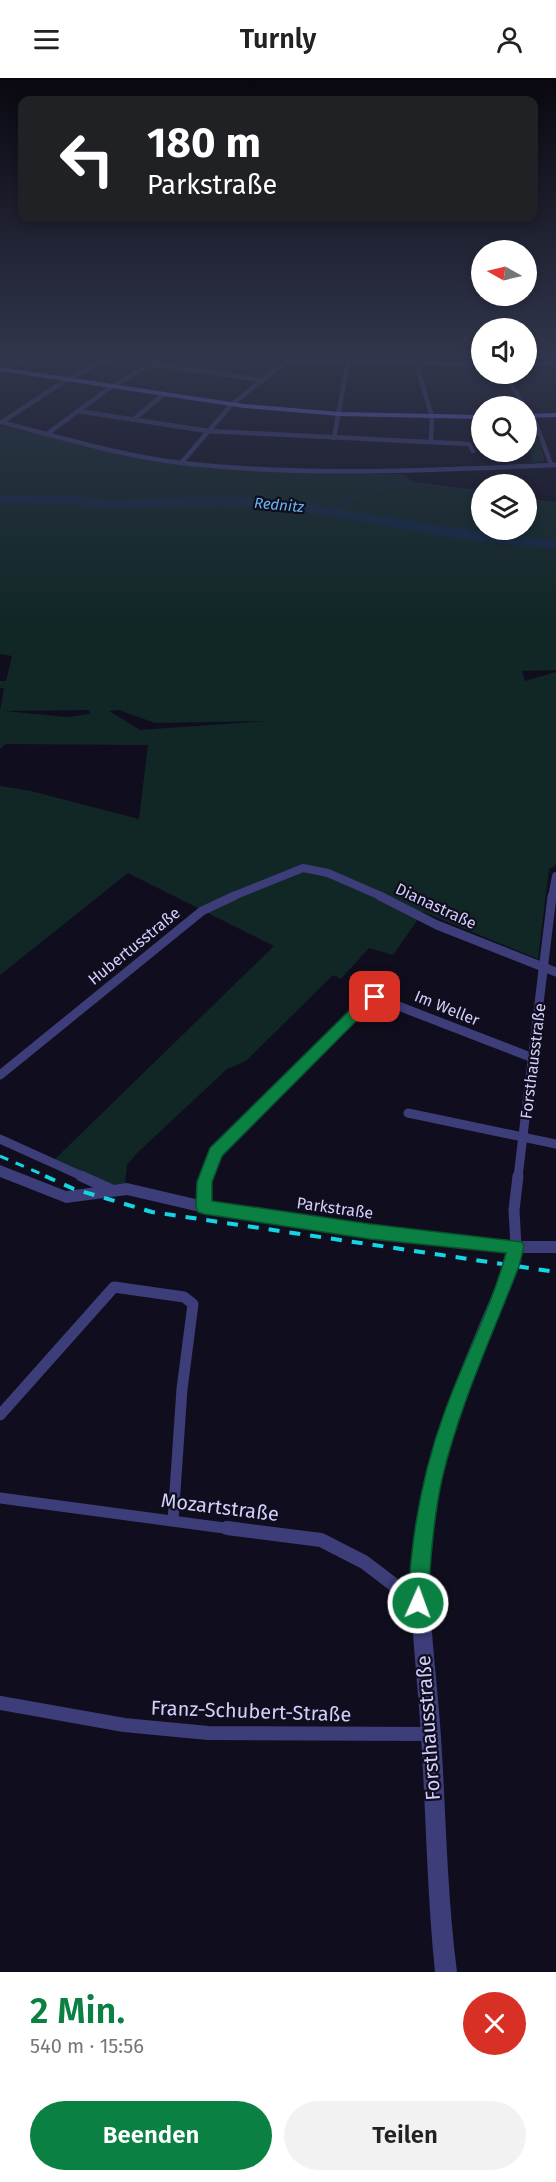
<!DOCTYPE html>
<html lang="de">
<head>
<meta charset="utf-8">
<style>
	body { margin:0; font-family:"Fira Sans",sans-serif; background:#f2f2f2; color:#222; height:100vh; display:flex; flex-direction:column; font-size:22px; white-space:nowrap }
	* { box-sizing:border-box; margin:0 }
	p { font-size:20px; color:#767676 }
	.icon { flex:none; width:33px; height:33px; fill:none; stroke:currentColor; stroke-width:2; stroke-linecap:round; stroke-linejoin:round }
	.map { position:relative; height:1894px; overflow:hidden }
	.panel { display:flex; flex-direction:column; background:#fff; flex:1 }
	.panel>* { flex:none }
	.guide { position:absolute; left:18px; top:18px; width:520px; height:126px; border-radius:12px; box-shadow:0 3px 9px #0003; background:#202124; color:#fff; overflow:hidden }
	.needle { width:39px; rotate:278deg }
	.buttons { position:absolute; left:471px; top:162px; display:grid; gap:12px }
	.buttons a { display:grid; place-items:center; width:66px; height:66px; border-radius:50%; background:#fff; box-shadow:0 3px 9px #0003; font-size:30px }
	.pin { position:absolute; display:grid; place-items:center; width:51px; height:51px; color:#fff; margin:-26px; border-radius:12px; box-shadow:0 3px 9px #0006 }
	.me { position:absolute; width:66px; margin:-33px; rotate:2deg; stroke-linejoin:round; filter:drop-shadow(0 0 4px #0008) }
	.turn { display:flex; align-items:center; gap:21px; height:126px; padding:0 30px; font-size:27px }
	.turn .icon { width:78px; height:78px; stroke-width:2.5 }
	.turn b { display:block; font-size:42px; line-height:51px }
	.round { display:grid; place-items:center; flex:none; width:63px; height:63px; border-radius:32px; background:#f2f2f2 }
	.headline { display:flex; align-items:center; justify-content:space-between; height:102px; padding:0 30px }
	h1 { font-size:36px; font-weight:600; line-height:45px; color:#0b8043 }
	.action { display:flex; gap:12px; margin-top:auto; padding:12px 30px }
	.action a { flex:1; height:69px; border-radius:36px; background:#0b8043; color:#fff; font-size:24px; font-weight:600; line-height:69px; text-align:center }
	.action a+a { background:#f2f2f2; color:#222 }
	header { display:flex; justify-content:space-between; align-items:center; height:78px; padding:0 30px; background:#fff; font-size:27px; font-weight:600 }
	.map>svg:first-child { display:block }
	.green { fill:#112726; fill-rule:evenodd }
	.water { fill:#122743 }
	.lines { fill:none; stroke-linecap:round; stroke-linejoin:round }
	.stream-far1 { stroke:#122743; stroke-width:1.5 }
	.stream { stroke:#122743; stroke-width:2 }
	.minor-far4 { stroke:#3d3d79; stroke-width:4.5 }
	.minor-far3 { stroke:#3d3d79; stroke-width:8 }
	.minor-far2 { stroke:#3d3d79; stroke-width:9 }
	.minor-far1 { stroke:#3d3d79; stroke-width:11 }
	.minor { stroke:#3d3d79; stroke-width:14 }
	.tertiary { fill:#3d3d79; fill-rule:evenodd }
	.secondary { fill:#6e6ef3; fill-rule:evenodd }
	.rail-far2 { stroke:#13d5e3; stroke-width:1.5; stroke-dasharray:4.5 4; stroke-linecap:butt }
	.rail-far1 { stroke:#13d5e3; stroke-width:3; stroke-dasharray:9 8; stroke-linecap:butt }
	.rail { stroke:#13d5e3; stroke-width:4; stroke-dasharray:11 10; stroke-linecap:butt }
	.route { fill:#0b8043; stroke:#07532c; stroke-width:1.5 }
	.labels { text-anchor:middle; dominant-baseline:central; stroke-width:4.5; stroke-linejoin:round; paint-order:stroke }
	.far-water-label { font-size:15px; font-style:italic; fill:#65b5f2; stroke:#100e1e }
	.street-label { font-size:16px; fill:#d2cffb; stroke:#100e1e }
	.near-street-label { font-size:20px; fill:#d2cffb; stroke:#100e1e }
</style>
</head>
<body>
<header><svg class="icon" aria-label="menu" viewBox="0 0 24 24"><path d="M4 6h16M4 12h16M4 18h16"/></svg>Turnly<svg class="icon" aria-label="person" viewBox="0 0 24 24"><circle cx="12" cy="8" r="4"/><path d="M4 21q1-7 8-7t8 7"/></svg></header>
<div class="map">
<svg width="556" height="1894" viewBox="0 0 556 1894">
	<rect width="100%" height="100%" fill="#100e1e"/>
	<g class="green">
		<path d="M526,342l6,1 13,40 -12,1 -6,-20z"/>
		<path d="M0,348l204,41 130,7h69l11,9 67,7 1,40h44l1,-32 29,4v168l-34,1 3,10 31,-9v193l-7,4 -11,90 -115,-47 -30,43 -24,-7 -28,31 -8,-4 -87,86 -19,8 -90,84 -10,12 -2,19h-20l-50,-25 219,-213 -146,-73 -128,102v-189l31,5 108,28 9,-74 -142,-1 -6,5v-38l4,-23h-4v-7h6l6,-25 -12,-2zM89,632l1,4 -23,3 -63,-6zM119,632l36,13 113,-2 -128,9 -31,-19z"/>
	</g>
	<path class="water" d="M0,418h76l33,5 109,-5 65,4 170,28 103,13v8l-88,-9 -169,-29 -70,-6 -131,3 -23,-4 -75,-1z"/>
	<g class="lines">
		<g class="stream-far1">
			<path d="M419,405l63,10"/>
			<path d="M354,420l30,-11 28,-5"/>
		</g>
		<path class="stream" d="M328,429l30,-11"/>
		<g class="minor-far4">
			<path d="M272,278l17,3 193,6"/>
			<path d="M414,278l18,61 -1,25"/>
			<path d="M151,286l112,16"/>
			<path d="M526,286l30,-1"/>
			<path d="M78,333l130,20 261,13 4,7"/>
			<path d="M533,338l18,48"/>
			<path d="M133,342l31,-26"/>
			<path d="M0,344c60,15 121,34 182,41 125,14 249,7 374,2"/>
			<path d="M2,344l61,-40 50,-26"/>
			<path d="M47,356l61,-45 56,-33"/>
			<path d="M334,360l14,-77"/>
			<path d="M181,385l51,-59 59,-46"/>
		</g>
		<g class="minor-far3">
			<path d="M231,819l72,-29 25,5 55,24"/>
			<path d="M552,819l4,-21"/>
		</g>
		<g class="minor-far2">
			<path d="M380,818l57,29 119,47"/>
			<path d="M0,997l202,-164 32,-15"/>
			<path d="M408,1035l148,31"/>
			<path d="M0,1061l84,38"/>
			<path d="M207,1099l9,-25 149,-149 10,-6 158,61"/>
			<path d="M518,1099l34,-281"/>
		</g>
		<g class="minor-far1">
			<path d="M81,1098l31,14"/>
			<path d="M204,1129l3,-31"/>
			<path d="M516,1169l-2,-37 4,-34"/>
			<path d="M0,1337l114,-128 70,10 9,7 -11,85 -9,131"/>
			<path d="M0,1420l239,32"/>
		</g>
		<g class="minor">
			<path d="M227,1450l94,12 43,22 54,41"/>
			<path d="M0,1625l124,22 84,8 223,1"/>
		</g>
		<g class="tertiary">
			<path d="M27,278h7l-25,15 -5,-1z"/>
			<path d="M502,296h4l22,33 -5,-1z"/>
			<path d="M0,1087l66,26 61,-8 77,18 167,24 145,16h40v12h-35c-6,27 -19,52 -29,77 -20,49 -39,98 -51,150 -22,92 -6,165 0,257 5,78 6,157 16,235h-22c-8,-79 -9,-157 -14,-236 -4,-76 -18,-151 -3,-226 16,-85 53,-165 86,-244l3,-14 -136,-15 -167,-24 -77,-18 -61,8 -66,-26z"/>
		</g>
		<g class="secondary">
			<path d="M0,289l244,37 95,8 143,3v4l-143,-3 -95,-8 -244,-37z"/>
			<path d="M556,335v4l-30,1v-4z"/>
		</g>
		<path class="rail-far2" d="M0,282l10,-4"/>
		<path class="rail-far1" d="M0,1078l48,21"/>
		<path class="rail" d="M45,1098l29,13 78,23 404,60"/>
	</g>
	<linearGradient id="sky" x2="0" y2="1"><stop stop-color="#090810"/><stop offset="0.51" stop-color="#31364c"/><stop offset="1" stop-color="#31364c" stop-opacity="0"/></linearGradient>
	<rect width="556" height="544" fill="url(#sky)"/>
	<path class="route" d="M375,914l5,2v7l-10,6 -148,149 -10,26v19l158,23 152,18 2,5 -5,19c-27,70 -60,140 -77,213 -9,41 -12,82 -14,124l-3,7 -7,3 -7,-3 -3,-7c3,-67 14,-130 37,-192 19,-53 47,-104 61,-158l-136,-14 -166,-25 -6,-2 -2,-5 1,-25 13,-34 151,-149z"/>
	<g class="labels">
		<g class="far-water-label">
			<text transform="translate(279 427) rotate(5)">Rednitz</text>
		</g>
		<g class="street-label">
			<text transform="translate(436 828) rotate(25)">Dianastraße</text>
			<text transform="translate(134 868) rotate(-39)">Hubertusstraße</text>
			<text transform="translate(447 930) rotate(22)">Im Weller</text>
			<text transform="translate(533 983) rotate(-83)">Forsthausstraße</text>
			<text transform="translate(335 1130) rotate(8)">Parkstraße</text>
		</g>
		<g class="near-street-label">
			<text transform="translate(220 1429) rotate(7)">Mozartstraße</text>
			<text transform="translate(251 1633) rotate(2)">Franz-Schubert-Straße</text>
			<text transform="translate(428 1650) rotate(-94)">Forsthausstraße</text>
		</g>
	</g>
</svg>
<div class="buttons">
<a><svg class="needle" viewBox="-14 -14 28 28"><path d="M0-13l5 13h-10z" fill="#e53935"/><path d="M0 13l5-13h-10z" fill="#767676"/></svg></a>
<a><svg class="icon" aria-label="sound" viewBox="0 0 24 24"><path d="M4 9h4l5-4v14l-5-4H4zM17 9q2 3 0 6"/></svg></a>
<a><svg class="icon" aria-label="search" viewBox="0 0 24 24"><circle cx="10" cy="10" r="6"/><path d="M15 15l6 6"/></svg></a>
<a><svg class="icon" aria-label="layers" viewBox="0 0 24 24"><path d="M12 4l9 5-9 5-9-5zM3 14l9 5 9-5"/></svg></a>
</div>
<div class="pin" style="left:375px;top:919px;background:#d93025"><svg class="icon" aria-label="arrive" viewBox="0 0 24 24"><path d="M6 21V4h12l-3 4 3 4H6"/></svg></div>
<svg class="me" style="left:418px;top:1525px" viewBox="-20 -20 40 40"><circle r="17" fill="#0b8043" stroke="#fff" stroke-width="3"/><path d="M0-11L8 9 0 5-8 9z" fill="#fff"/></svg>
<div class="guide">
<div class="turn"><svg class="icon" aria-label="left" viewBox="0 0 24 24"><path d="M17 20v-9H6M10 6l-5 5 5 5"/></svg><div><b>180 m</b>Parkstraße</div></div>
</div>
</div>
<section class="panel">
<div class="headline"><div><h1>2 Min.</h1><p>540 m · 15:56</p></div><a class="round" style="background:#d93025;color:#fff"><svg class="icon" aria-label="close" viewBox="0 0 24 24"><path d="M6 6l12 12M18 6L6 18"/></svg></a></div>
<div class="action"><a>Beenden</a><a>Teilen</a></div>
</section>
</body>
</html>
